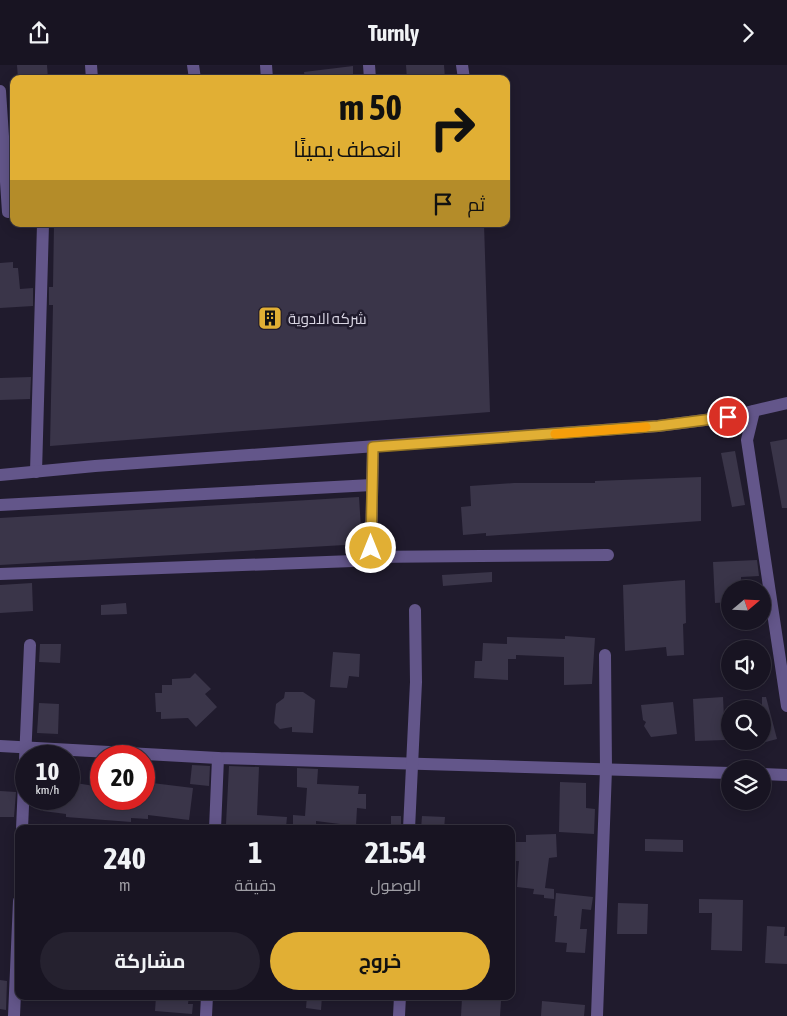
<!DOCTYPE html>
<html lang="ar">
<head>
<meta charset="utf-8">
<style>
	body { margin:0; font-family:"Asap Condensed",Cairo,sans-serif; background:#25212f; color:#f1f3f6; direction:rtl; height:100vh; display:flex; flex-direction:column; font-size:19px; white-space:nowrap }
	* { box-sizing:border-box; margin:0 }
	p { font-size:16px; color:#9f9ea5 }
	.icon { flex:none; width:28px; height:28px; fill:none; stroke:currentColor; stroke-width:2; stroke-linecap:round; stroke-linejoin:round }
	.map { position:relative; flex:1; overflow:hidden; direction:ltr }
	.side { position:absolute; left:15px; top:760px; width:500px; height:175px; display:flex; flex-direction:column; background:#181422; border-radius:10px; box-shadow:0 2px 12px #0003,0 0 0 1px #363340; direction:rtl }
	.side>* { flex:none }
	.guide { position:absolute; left:10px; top:10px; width:500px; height:152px; border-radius:10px; box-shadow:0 2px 12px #0003,0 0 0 1px #363340; direction:rtl; background:#e1af34; color:#111; overflow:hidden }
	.needle { width:32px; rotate:71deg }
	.buttons { position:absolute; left:721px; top:515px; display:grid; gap:10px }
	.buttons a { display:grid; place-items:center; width:50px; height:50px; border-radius:50%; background:#181422; box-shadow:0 2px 12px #0003,0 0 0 1px #363340; font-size:25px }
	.speed { position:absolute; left:15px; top:680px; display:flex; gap:10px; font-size:25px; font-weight:700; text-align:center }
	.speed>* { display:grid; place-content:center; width:65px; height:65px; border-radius:50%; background:#181422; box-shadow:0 2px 12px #0003,0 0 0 1px #363340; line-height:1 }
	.speed small { font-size:12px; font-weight:400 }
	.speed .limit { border:8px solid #d22; background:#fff; color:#111 }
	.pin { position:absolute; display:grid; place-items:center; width:42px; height:42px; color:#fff; margin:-21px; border:2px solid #fff; border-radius:50%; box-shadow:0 1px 5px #0007 }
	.me { position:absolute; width:55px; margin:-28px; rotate:0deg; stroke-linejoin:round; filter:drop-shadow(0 0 4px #0008) }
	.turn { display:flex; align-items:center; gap:18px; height:105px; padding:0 25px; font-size:22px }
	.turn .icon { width:65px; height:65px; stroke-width:2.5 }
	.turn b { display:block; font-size:35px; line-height:42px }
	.then { display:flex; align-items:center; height:48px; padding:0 25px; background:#0003; gap:10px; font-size:19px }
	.eta { display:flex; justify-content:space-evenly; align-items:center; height:85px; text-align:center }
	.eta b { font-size:30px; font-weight:700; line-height:35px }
	.cta { display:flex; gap:10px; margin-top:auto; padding:10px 25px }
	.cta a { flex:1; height:58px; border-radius:30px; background:#e1af34; color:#111; font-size:20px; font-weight:700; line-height:58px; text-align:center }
	.cta a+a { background:#25212f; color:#f1f3f6 }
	header { display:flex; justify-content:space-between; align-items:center; height:65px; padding:0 25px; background:#181422; font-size:22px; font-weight:700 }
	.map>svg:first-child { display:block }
	.building { fill:#3a3549 }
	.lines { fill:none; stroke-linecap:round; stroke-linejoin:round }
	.minor { stroke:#63568a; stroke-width:12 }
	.route-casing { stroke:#927222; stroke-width:12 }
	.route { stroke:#e1af34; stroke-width:9 }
	.slow { stroke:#f59e0b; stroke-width:9 }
	.labels { text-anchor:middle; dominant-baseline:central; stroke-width:5; stroke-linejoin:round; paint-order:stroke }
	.poi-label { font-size:15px; fill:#dad7e4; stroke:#201b2d; text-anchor:start }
</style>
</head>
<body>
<header><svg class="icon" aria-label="forward" viewBox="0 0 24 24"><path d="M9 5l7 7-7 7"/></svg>Turnly<svg class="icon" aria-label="share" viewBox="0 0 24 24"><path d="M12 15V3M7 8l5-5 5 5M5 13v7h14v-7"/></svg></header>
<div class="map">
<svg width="787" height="951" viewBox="0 0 787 951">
	<rect width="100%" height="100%" fill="#201b2d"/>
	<g class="building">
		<path d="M17,0h30l1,14h-30z"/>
		<path d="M406,0h38l1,14h-38z"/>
		<path d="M353,1v13h-48l-1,-7z"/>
		<path d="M54,159h430l6,188 -440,34 3,-141h-4v-18h4z"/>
		<path d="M13,197v6h5l2,21 13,-1v18l-33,2v-45z"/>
		<path d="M31,312l-1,22 -30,1v-22z"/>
		<path d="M787,374v69h-5l-12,-66z"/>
		<path d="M735,386l10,54 -13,2 -11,-54z"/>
		<path d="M701,412v44l-215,15v-3l-23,2 -2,-28 10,-1 -1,-20 44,-3h81v-2z"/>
		<path d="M359,432l3,47 -362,21v-47z"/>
		<path d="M757,495l2,16 -18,1v12h-11v13l-15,1 -2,-41z"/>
		<path d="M492,507v10l-49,4 -1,-11z"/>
		<path d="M685,515l1,43 -3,1 1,31 -17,1 -1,-9 -41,4 -2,-66z"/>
		<path d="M32,518l1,28 -33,2v-28z"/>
		<path d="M126,538l1,11 -26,1v-10z"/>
		<path d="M565,571l30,2 -3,46 -28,1v-28l-48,-2v4h-8v21l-34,-2 1,-17h7l1,-18 24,1v-7l58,2z"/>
		<path d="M40,579h21l-1,19 -21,-1z"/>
		<path d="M333,587l27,2 -1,23 -10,-1 -2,12 -17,-1z"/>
		<path d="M195,608l16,16 -6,5 12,13 -21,20 -8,-9 -27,1v-7h-5l-1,-19h7v-8h10v-6l18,-1z"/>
		<path d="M285,627h18l12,8 -2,33 -21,-1v-5l-12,2 -6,-6 2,-19 8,-6z"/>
		<path d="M723,632l2,43 -30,1 -2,-42z"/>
		<path d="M762,632h4l11,42 -15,4z"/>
		<path d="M673,637l4,32 -26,3 -7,-11 2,-4 -3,-2 -2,-15z"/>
		<path d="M39,638l20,1 -1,30 -21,-1z"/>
		<path d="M192,700l18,1 -1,20 -19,-2z"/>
		<path d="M229,701l30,1 -2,48 30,2 -1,10 -60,-3z"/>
		<path d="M297,703l21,1 -1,15 42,2 -1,8h8v15l-9,-1 -1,18 -40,-5v6l-23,-1v-11l12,1 2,-28 -10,-1z"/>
		<path d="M69,717l32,5v12l26,1 17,-1v-17l49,6 -4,32 -41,-5v4l-17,-1v4l-65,-5v-3l-23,-3 1,-12h25z"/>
		<path d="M560,717l26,1v25l9,1 -1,25 -35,-2z"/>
		<path d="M0,726l16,1 -2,25h-14z"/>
		<rect x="391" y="751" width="10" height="13"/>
		<path d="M422,751l23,1 -1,12h-23z"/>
		<path d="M556,769l1,23 -8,1 -4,30 9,1v10l-10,-1v-3l-11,-1 1,-5 -17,-2 2,-26h-3l-2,-19h12v-7z"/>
		<path d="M645,774l38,1v12l-38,-1z"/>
		<path d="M556,828l37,4 -2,13 -9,-1 -2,20h7l-2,24 -19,-1 1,-9 -12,-1 2,-26h-3z"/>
		<path d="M699,834l44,1 -1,51 -31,-1 1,-37h-13z"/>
		<path d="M618,838l30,1 -1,30h-30z"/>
		<path d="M767,861l18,1 -1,9h3v28l-22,-1z"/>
		<path d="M0,915l7,1 -1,29 -6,-1z"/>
		<path d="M156,931h33l-1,8h5l-1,10 -37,-3z"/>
		<path d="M307,931h15l-1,14 -15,-2z"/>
		<path d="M462,933l39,3 -1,15h-39z"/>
		<path d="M542,936l43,4 -1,11h-43z"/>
	</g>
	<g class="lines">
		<g class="minor">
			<path d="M91,0l1,14"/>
			<path d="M193,0l2,14"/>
			<path d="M266,0l1,14"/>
			<path d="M369,0l1,14"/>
			<path d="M462,0l2,14"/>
			<path d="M0,26l8,121"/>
			<path d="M754,346l-7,29 40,266"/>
			<path d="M36,407l7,-248"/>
			<path d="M0,410l95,-9 563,-40 70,-9 59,-14"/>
			<path d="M0,440l372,-20"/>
			<path d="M365,492l243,-2"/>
			<path d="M0,509l353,-13 12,-4 6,-9 2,-101"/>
			<path d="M0,681l218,12 512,15"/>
			<path d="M762,709l25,1"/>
			<path d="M22,764l8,-184"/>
			<path d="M215,764l3,-71"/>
			<path d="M409,764l7,-147 -1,-72"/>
			<path d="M14,951l5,-115"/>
			<path d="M206,951l1,-20"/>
			<path d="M399,951l1,-20"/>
			<path d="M597,951l9,-247 -1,-114"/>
		</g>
	</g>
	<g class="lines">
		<g class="route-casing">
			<path id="route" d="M371,483l2,-101 285,-21 70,-9"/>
		</g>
		<use href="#route" class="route"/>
		<path class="slow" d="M555,369l91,-7"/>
	</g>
	<defs>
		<g id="building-square" transform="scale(1.25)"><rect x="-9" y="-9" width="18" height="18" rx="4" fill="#e1af34" stroke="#201b2d"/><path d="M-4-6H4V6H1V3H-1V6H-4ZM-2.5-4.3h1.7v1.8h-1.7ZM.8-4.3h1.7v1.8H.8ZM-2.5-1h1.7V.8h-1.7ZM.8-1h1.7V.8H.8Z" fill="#111"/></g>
	</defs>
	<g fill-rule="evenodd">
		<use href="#building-square" x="270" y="253"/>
	</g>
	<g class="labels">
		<g class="poi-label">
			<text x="288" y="253">شركه الادوية</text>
		</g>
	</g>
</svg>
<div class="buttons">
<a><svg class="needle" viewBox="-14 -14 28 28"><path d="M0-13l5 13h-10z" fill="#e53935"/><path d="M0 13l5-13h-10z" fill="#9f9ea5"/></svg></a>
<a><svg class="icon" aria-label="sound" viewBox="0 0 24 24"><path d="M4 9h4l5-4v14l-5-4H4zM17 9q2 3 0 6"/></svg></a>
<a><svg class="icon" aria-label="search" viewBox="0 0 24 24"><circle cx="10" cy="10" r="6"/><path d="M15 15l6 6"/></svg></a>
<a><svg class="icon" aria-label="layers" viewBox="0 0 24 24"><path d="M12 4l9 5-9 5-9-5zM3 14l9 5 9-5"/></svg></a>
</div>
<div class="speed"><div>10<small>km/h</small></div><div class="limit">20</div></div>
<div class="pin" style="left:728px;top:352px;background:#d93025"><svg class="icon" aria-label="arrive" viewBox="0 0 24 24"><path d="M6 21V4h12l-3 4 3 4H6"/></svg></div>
<svg class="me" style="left:371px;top:483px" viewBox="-20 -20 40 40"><circle r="17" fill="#e1af34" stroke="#fff" stroke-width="3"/><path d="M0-11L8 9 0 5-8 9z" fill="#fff"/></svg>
<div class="guide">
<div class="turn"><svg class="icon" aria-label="right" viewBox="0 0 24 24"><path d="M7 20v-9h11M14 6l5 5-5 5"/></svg><div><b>50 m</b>انعطف يمينًا</div></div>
<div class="then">ثم<svg class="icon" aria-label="arrive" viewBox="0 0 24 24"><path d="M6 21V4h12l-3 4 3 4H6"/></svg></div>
</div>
<section class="side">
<div class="eta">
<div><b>21:54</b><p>الوصول</p></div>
<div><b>1</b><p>دقيقة</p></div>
<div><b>240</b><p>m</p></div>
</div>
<div class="cta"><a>خروج</a><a>مشاركة</a></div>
</section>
</div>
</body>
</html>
